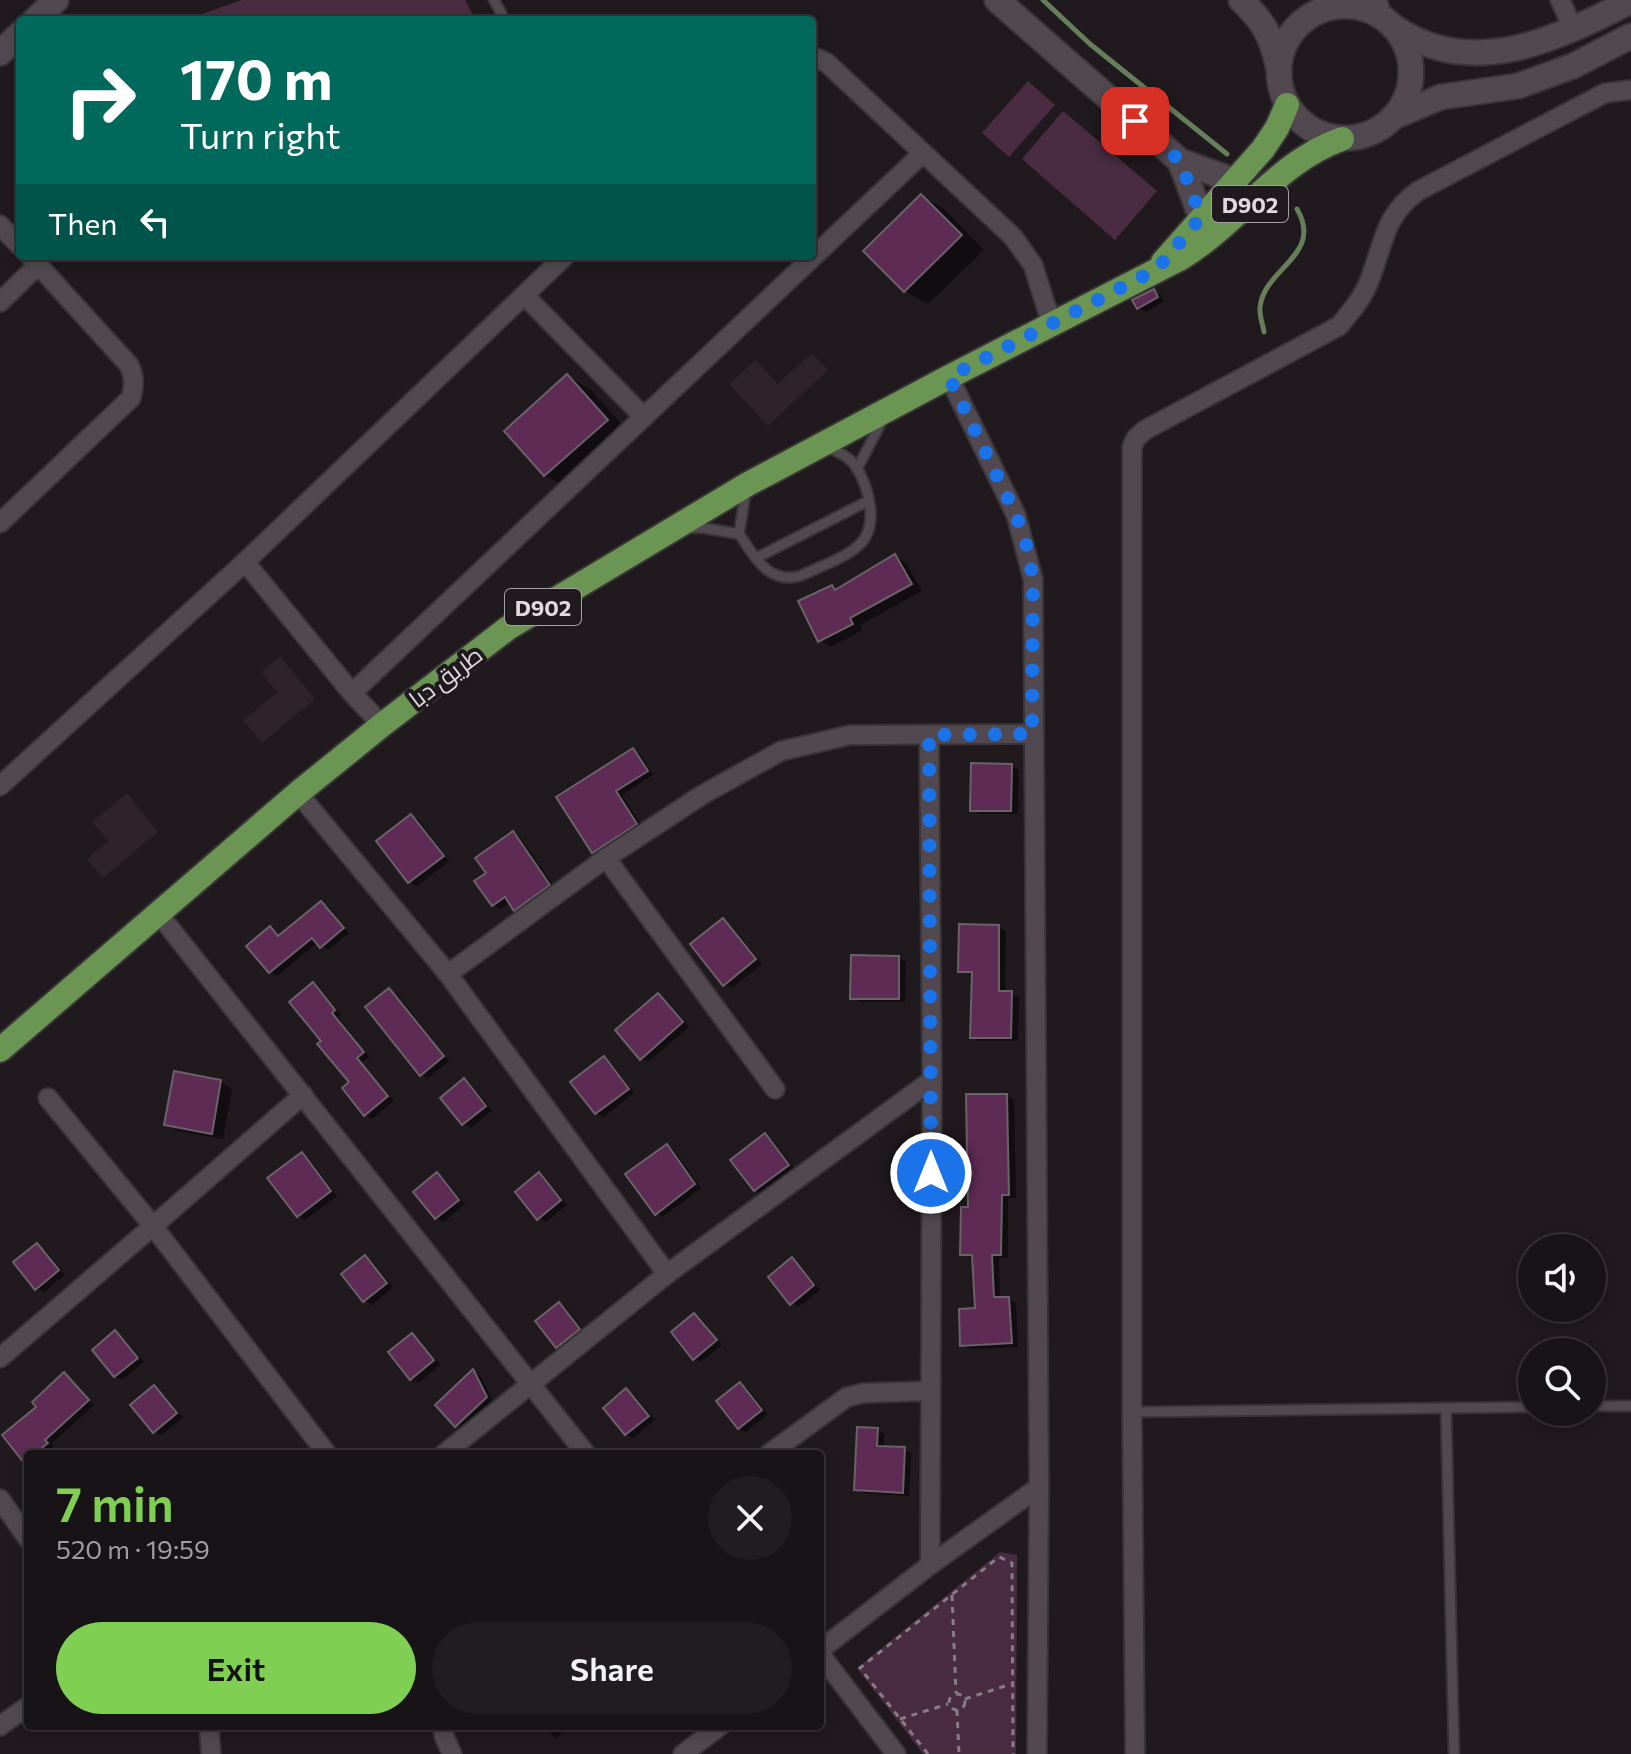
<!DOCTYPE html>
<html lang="en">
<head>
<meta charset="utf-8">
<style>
	body { margin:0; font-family:Commissioner,Cairo,sans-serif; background:#211c1f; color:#f1f3f6; height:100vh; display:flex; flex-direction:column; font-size:30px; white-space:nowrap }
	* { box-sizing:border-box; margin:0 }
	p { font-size:26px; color:#9f9ea1 }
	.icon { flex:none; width:44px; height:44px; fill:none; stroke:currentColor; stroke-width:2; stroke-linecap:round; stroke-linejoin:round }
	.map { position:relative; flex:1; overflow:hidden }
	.side { position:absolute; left:24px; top:1450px; width:800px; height:280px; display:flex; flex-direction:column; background:#181316; border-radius:8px; box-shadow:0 4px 12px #0003,0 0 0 2px #363235 }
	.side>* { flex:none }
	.guide { position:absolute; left:16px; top:16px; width:800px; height:244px; border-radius:8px; box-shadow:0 4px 12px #0003,0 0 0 2px #363235; background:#00695c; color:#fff; overflow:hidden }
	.fabs { position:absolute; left:1518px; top:1234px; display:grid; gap:16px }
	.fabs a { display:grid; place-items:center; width:88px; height:88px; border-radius:50%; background:#181316; box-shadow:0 4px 12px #0003,0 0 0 2px #363235; font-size:40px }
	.pin { position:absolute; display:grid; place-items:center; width:68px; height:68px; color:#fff; margin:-34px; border-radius:16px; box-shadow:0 4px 12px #0006 }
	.me { position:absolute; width:88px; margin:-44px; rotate:0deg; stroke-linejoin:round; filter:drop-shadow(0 0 6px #0008) }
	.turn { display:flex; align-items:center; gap:28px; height:168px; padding:0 32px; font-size:36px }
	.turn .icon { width:104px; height:104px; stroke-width:2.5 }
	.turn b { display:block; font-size:56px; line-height:68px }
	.then { display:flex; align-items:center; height:76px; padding:0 32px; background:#0003; gap:16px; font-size:30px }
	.round { display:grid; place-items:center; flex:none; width:84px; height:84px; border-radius:42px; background:#211c1f }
	.head { display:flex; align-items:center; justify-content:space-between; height:136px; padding:0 32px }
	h1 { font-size:48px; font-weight:600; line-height:60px; color:#7fd052 }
	.action { display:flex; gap:16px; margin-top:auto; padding:16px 32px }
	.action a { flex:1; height:92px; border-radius:48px; background:#7fd052; color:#111; font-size:32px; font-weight:600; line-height:92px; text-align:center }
	.action a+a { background:#211c1f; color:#f1f3f6 }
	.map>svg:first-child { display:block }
	.built { fill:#2e232b }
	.green { fill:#492c42 }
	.shadow { fill:#0007 }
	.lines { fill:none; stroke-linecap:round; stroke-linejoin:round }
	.stream { stroke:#677e5a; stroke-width:5 }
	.building { fill:#5d2b53; stroke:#6a6268; stroke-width:2 }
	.lane-casing { stroke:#383437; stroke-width:13 }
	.street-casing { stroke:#383437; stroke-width:22 }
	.secondary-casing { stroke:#383437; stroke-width:28 }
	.primary-casing { stroke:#383437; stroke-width:28 }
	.path { stroke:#857f83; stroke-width:3; stroke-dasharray:6 6; stroke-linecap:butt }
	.lane { stroke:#51494f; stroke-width:9 }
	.street { stroke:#51494f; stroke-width:18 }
	.secondary { stroke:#51494f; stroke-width:24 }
	.primary { stroke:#6b9552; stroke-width:24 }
	.route { stroke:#1a73e8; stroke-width:14; stroke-dasharray:0 25.2 }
	.labels { text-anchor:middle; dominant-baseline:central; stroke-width:8; stroke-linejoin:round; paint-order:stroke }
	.shield { fill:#20191e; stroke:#a6a0a4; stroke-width:2 }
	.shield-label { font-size:22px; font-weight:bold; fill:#dfdade }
	.street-label { font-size:24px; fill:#dfdade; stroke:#20191e }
</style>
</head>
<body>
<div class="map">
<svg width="1631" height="1754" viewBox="0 0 1631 1754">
	<rect width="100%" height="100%" fill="#20191e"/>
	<g class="built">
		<path d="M812,353l16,17 -60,56 -39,-42 27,-24 22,24z"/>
		<path d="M280,656l35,43 -53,44 -19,-23 34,-28 -16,-20z"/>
		<path d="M127,793l31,39 -55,46 -16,-19 21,-18 -16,-19z"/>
	</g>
	<g class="green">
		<path d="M242,0h223l11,20h-291z"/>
		<path d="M1028,81l27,24 -46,52 -27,-24z"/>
		<path d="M1063,111l94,80 -42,49 -93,-81z"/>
		<path d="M1000,1552l17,3 -1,199h-93l-66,-86z"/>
	</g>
	<g class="shadow">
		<path d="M922,196l23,14 39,40 -56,54 -23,-13z"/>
		<path d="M1154,291l7,4 3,6 -18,11 -8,-5z"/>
		<path d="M568,376l23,14 39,44 -61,55 -24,-14 -38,-44z"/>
		<path d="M895,557l11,6 16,28 -62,34 3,5 -32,17 -11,-7 12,-53 6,3z"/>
		<path d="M633,750l7,4 13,21 -31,20 21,33 -42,28 -8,-4 -34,-55z"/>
		<path d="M1011,766l8,4 -1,44h-38l-8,-4z"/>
		<path d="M411,816l8,4 30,41 -32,25 -8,-4z"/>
		<path d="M513,833l7,4 36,52 -33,24 -13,-11 -10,7 -7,-4 -5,-31z"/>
		<path d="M322,903l7,4 20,26 -21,17 -10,-8 -41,34 -7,-4v-43l11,8z"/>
		<path d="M723,920l7,4 32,40 -30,24 -7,-4z"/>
		<path d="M999,927l7,4 -1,62 14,4 -1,44h-38l-8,-4 2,-62 -14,-5z"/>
		<path d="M899,958l7,4 -1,40h-45l-8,-5z"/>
		<path d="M313,985l7,4 21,26 -3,2 32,40 -8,5 32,39 -22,18 -7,-5 -13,-31 -29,-42z"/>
		<path d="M389,990l8,4 52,67 -21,17 -7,-4z"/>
		<path d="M658,995l8,5 23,27 -41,35 -7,-4z"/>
		<path d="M604,1058l7,5 23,30 -30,24 -8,-4z"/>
		<path d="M175,1074l46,8 11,7 -9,50 -45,-8 -12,-7z"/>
		<path d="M464,1080l7,5 21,25 -21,18 -7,-4z"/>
		<path d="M1007,1096l7,4 2,98h-8v60h-9l1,41h9l7,4 2,44 -48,2 -8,-4 15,-35 -3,-52 -12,-4 8,-45z"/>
		<path d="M765,1136l7,4 23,29 -32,25 -8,-4z"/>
		<path d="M667,1146l7,4 27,38 -38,29 -7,-4z"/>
		<path d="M302,1154l7,5 28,37 -32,24 -7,-4z"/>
		<path d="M437,1175l7,4 21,25 -21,18 -7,-4 -21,-26z"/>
		<path d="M539,1175l7,4 21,26 -21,17 -8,-4z"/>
		<path d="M37,1245l7,4 21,26 -21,17 -8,-4z"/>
		<path d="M365,1257l7,4 21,26 -21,18 -7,-5z"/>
		<path d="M792,1260l7,4 21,26 -21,17 -7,-4z"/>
		<path d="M559,1304l7,4 20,25 -21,18 -7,-5z"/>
		<path d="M695,1315l7,4 20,26 -21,17 -7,-4z"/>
		<path d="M116,1332l7,5 21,25 -22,18 -7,-4z"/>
		<path d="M412,1335l7,4 21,26 -21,18 -7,-5z"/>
		<path d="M473,1371l7,4 13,27 -29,28 -7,-5z"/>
		<path d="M64,1375l7,4 23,26 -43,39 3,4 -8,6h-18v9l-3,-2 14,-54z"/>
		<path d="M740,1384l7,4 21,26 -22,18 -7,-4z"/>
		<path d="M154,1388l7,4 22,26 -22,17 -7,-4z"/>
		<path d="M627,1391l7,4 21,25 -22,18 -7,-4z"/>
		<path d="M877,1430l7,4v14l20,1 7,4 -2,43 -46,-3 -7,-4z"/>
		<path d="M543,1726h28l-15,12z"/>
	</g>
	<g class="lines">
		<g class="stream">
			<path d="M1043,0l47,44 137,110"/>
			<path d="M1264,332c-1,-7 -5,-17 -4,-25 4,-39 64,-52 37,-98"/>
		</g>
	</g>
	<g class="building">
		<path d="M921,194l41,41 -58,57 -41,-41z"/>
		<path d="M1154,289l4,8 -21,12 -5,-9z"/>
		<path d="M567,374l41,46 -64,56 -40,-45z"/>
		<path d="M895,554l17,30 -62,34 3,6 -35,18 -20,-41 34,-16 3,5z"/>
		<path d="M633,748l15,23 -32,20 21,33 -45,29 -36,-56z"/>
		<path d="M971,763l41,1 -1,47h-41z"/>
		<path d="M411,814l33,42 -36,27 -32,-42z"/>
		<path d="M513,831l37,54 -36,26 -9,-14 -13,9 -18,-25 12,-8 -11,-15z"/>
		<path d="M321,901l23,27 -24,20 -8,-10 -43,35 -23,-27 24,-20 8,10z"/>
		<path d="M723,918l33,41 -33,27 -33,-42z"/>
		<path d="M959,924l40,1v66h13l-1,47h-41l2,-66h-14z"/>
		<path d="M851,955l48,1v43h-49z"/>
		<path d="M313,982l22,28 -3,3 32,39 -7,6 31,38 -24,20 -22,-28 7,-6 -32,-38 4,-3 -32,-39z"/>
		<path d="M389,988l55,68 -24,20 -55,-69z"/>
		<path d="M658,993l25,29 -43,38 -25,-30z"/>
		<path d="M604,1056l25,33 -34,25 -25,-32z"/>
		<path d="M174,1071l47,9 -9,54 -48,-9z"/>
		<path d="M464,1078l22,28 -24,19 -22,-27z"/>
		<path d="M966,1094h41l2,101h-7l-1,60h-9l2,42h15l3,46 -52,3 -1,-37 16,-1 -3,-53h-12l1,-48h7z"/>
		<path d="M765,1133l24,32 -35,26 -24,-31z"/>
		<path d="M667,1144l28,40 -40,31 -30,-41z"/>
		<path d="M302,1152l29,39 -34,26 -30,-39z"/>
		<path d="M437,1172l22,28 -24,19 -22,-27z"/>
		<path d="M539,1172l22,28 -24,20 -22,-28z"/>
		<path d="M37,1243l22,27 -24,20 -22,-28z"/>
		<path d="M365,1255l22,28 -24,19 -22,-28z"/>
		<path d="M792,1257l22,28 -24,20 -22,-28z"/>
		<path d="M559,1302l21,27 -24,19 -21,-27z"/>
		<path d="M694,1313l23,27 -24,20 -22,-28z"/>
		<path d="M115,1330l23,28 -24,19 -22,-27z"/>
		<path d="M412,1333l22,27 -24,20 -22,-28z"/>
		<path d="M473,1369l14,28 -32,30 -20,-22z"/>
		<path d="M64,1372l25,28 -44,40 3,3 -13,11h-7v5l-4,4 -22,-28 34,-28 -4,-5z"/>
		<path d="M740,1382l22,28 -24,19 -22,-28z"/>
		<path d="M154,1385l23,28 -24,20 -23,-28z"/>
		<path d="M626,1388l23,28 -24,19 -22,-27z"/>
		<path d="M857,1427l21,1 -1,18 28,1 -2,46 -49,-3z"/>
	</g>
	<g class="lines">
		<g class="lane-casing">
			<g id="lane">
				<path d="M494,0l11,20"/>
				<path d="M857,469l26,-50"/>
				<path d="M746,490l-7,44c16,23 29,50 61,42 17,-8 48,-19 60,-32 19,-19 9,-55 -3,-76 -7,-11 -19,-17 -31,-20"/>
				<path d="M687,528h17l35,6"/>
				<path d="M756,558l112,-57"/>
				<path d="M1592,1406h39"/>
				<path d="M1446,1408l8,346"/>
				<path d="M1132,1412l400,-5"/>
			</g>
		</g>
		<g class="street-casing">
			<g id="street">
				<path d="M1377,0l6,18"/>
				<path d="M1560,0l14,30"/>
				<path d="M1326,8l8,-8"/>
				<path d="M812,56l15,7 186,174 20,28 19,60"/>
				<path d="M0,225l20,21"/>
				<path d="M524,295l120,122"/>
				<path d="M0,302l39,-38"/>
				<path d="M949,377l67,138 17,64 6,908 -2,267"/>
				<path d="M0,523l131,-125c3,-12 4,-21 -2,-33l-99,-109"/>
				<path d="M245,562l107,131 30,32"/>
				<path d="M352,693l571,-540"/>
				<path d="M929,735l3,345 -2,485"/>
				<path d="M0,786l245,-224 320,-306"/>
				<path d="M298,793l150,181 219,300"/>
				<path d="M606,858l169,231"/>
				<path d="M158,913l428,541"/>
				<path d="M448,974l158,-116 96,-63 79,-44 69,-16 182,-1"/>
				<path d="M48,1098l105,128 150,-131"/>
				<path d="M0,1358l153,-132 174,228"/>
				<path d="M444,1454l223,-180 265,-194"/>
				<path d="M769,1454l78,-57 17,-4 65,-2"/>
				<path d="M0,1499l28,40"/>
				<path d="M820,1650l110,-85 109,-78"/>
				<path d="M820,1654l76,100"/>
				<path d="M0,1726l28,-20"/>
				<path d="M209,1726l2,28"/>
				<path d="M443,1726l1,10 8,18"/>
				<path d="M683,1754l37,-28"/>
				<path d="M1135,1754l-3,-342v-965l4,-9 9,-8 194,-104c11,-13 22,-26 29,-42 16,-38 14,-67 50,-93l187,-98 26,-3"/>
			</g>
		</g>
		<g class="secondary-casing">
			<g id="secondary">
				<path d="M997,0l183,161 55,20"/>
				<path d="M1241,0c23,22 30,35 37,66"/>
				<circle cx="1345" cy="72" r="66"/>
				<path d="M35,20l21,-20"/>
				<path d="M1394,27c78,54 162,12 237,-26"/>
				<path d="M0,53l20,-19"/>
				<path d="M1393,117l48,-20 77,-11 55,-20 58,-30"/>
				<path d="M1180,161l21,56"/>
			</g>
		</g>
		<g class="primary-casing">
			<g id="primary">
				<path d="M1163,262l100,-113 14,-21 10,-23"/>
				<path d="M0,1050l298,-257 84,-68 126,-97 240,-144 201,-107 232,-119c56,-34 99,-98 161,-119"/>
			</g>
		</g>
		<g class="path">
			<path d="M952,1595l4,98"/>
			<circle cx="957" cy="1702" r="8"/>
			<path d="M965,1699l46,-15"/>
			<path d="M957,1710l2,44"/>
			<path d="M900,1719l48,-15"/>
			<path d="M928,1754l-68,-86 139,-111 13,6 1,191"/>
		</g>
		<use href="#lane" class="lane"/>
		<use href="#street" class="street"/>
		<use href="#secondary" class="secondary"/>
		<use href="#primary" class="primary"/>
	</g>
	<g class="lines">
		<path class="route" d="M931,1173l-2,-438 103,-1 1,-155 -6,-32 -11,-32 -67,-138 208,-108 44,-52 -21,-56 -45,-40"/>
	</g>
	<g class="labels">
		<g class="shield">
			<rect x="1212" y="186" width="76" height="36" rx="6"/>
			<rect x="505" y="589" width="76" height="36" rx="6"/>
		</g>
		<g class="shield-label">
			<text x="1250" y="204">D902</text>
			<text x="543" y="607">D902</text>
		</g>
		<g class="street-label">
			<text transform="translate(445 676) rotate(-37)">طريق دبا</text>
		</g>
	</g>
</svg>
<div class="fabs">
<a><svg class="icon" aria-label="sound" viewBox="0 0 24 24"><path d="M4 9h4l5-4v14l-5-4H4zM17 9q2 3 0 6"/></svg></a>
<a><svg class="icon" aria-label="search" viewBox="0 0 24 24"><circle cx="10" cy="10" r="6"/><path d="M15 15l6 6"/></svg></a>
</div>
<div class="pin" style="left:1135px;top:121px;background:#d93025"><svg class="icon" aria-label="arrive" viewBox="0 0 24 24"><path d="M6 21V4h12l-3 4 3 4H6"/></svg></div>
<svg class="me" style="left:931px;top:1173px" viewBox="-20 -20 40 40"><circle r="17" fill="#1a73e8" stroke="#fff" stroke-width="3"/><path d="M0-11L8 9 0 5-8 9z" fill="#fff"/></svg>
<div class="guide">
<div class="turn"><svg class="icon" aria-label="right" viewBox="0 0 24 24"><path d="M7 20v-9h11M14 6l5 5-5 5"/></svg><div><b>170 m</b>Turn right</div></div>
<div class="then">Then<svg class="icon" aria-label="left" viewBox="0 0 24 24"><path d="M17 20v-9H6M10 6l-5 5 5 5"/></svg></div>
</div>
<section class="side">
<div class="head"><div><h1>7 min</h1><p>520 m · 19:59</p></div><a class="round"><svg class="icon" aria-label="close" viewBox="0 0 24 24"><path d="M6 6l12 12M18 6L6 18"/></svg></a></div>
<div class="action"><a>Exit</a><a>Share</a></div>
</section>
</div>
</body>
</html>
